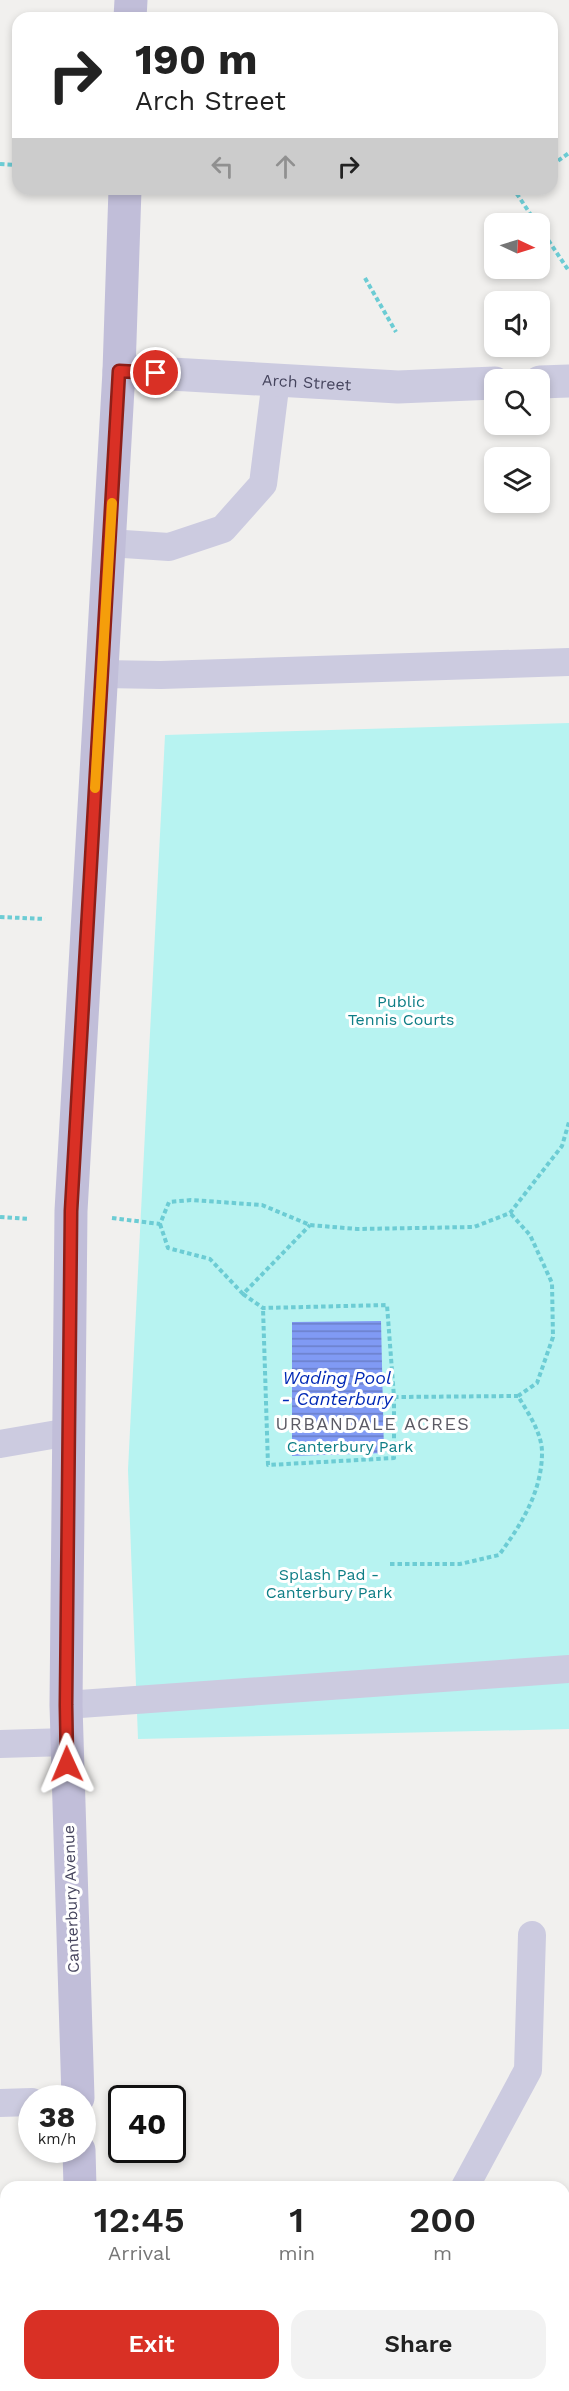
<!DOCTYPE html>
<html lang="en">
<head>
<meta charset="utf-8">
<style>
	body { margin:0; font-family:"Work Sans",sans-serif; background:#f2f2f2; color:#222; height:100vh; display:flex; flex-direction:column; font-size:22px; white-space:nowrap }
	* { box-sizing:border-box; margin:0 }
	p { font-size:20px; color:#767676 }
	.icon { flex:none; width:33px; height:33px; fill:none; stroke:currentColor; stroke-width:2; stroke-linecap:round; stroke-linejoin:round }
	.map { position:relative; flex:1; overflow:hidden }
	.details { position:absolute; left:0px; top:2181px; width:570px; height:210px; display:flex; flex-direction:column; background:#fff; border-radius:18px 18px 0 0; box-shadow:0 3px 9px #0003 }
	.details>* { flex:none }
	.hud { position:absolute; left:12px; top:12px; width:546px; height:183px; border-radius:18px; box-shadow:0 3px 9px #0003; background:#fff; color:#222; overflow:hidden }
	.needle { width:39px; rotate:94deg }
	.buttons { position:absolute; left:484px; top:213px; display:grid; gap:12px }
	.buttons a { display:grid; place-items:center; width:66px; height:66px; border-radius:12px; background:#fff; box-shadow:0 3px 9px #0003; font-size:30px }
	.speed { position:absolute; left:18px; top:2085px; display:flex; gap:12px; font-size:30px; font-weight:700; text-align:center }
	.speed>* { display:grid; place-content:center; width:78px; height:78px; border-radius:50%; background:#fff; box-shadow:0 3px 9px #0003; line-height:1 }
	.speed small { font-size:15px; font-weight:400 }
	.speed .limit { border:3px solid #111; border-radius:9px; background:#fff; color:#111 }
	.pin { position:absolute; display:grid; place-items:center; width:51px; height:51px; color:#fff; margin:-26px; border:3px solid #fff; border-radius:50%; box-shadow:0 2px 6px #0007 }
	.me { position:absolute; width:66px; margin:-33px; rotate:359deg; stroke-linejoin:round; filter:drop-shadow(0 0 4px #0008) }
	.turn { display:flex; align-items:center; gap:21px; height:126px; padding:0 24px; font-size:27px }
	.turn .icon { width:78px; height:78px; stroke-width:2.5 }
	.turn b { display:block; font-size:42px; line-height:51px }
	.lanes { display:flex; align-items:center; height:57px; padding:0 24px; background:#0003; justify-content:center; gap:30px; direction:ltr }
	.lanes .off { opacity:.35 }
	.eta { display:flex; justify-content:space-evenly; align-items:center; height:102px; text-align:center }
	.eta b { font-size:36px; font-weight:600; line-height:42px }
	.cta { display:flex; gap:12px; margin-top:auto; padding:12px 24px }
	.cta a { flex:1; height:69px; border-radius:18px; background:#d93025; color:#fff; font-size:24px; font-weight:600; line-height:69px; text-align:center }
	.cta a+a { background:#f2f2f2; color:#222 }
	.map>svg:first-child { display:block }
	.green { fill:#b7f3f1 }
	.water { fill:url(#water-rules) }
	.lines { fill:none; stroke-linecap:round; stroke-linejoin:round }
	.path { stroke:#6cccd4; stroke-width:4; stroke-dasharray:4.5 3; stroke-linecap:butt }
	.lane { stroke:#cccbe0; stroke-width:28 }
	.street { stroke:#cccbe0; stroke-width:33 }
	.secondary { stroke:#c1bed9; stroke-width:33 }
	.route-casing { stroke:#8d1f18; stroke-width:15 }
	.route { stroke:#d93025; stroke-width:10 }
	.slow { stroke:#f59e0b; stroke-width:10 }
	.labels { text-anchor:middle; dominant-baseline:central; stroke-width:6; stroke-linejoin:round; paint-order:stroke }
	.street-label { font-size:16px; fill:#45445d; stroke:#fff }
	.park-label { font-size:16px; fill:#0e7e86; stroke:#fff }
	.water-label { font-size:18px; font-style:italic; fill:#0028b5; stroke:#fff }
	.neighbourhood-label { font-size:18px; letter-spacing:1.5px; fill:#5b5a64; stroke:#fff }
</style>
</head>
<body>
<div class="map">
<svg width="569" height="2391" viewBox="0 0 569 2391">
	<defs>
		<pattern id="water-rules" width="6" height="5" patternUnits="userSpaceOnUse" patternTransform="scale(1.5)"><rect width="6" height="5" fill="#809af4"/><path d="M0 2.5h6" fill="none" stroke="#6b7fc9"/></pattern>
	</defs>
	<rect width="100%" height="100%" fill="#f1f0ee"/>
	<path class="green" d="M569,723v1006l-431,10 -10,-269 37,-735z"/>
	<path class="water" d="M381,1321l3,132 -92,3v-134z"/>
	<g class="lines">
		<g class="path">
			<path d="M0,164l18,1"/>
			<path d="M552,165l17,-12"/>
			<path d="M519,189l-4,2 22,33"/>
			<path d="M540,228l29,43"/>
			<path d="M365,278l31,54"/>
			<path d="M0,917l45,2"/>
			<path d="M0,1217l29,2"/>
			<path d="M112,1218l48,6 9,-22 22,-2 71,5 48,20 47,4 117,-2 36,-14 52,-67 7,-24"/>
			<path d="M160,1224l8,24 42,11 33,35 67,-69"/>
			<path d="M243,1294l20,14 124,-3 7,92v61l-126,7 -5,-157"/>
			<path d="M394,1397l124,-1"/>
			<path d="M390,1564h70l39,-9c22,-30 42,-62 43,-100 1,-21 -14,-42 -24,-59l19,-13 16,-46 -1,-54 -22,-48 -20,-22"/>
		</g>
		<g class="lane">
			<path d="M109,543l60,4 54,-18 40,-45 13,-104"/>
			<path d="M102,674l59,1 408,-13"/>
			<path d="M0,1444l69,-12"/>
			<path d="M66,1705l503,-36"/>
			<path d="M0,1744l67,-2"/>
			<path d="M0,2103l32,-1"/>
			<path d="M465,2187l63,-117 4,-135"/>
		</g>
		<g class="street">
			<path id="s1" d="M119,371l279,16 97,-4"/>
			<path d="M540,382l29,-1"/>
			<path d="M503,2385l10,6"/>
		</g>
		<g class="secondary">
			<path d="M130,18l1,-18"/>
			<path d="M78,2098l-12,-393 5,-494 48,-840 6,-182"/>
			<path d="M79,2150l1,37"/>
			<path d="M88,2385v6"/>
		</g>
	</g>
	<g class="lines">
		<g class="route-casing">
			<path id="route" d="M67,1764l-1,-59 5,-494 48,-840 37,2"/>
		</g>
		<use href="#route" class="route"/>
		<path class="slow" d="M95,788l17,-285"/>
	</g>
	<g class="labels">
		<g class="street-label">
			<text stroke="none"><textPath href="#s1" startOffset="188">Arch Street</textPath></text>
			<text transform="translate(71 1899) rotate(-92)">Canterbury Avenue</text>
		</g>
		<g class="park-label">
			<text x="401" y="1001">Public<tspan x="401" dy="18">Tennis Courts</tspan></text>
			<text x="350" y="1446">Canterbury Park</text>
			<text x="329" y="1574">Splash Pad -<tspan x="329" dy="18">Canterbury Park</tspan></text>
		</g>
		<g class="water-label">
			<text x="337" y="1377">Wading Pool<tspan x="337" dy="21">- Canterbury</tspan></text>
		</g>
		<g class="neighbourhood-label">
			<text x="373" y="1423">URBANDALE ACRES</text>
		</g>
	</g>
</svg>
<div class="buttons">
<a><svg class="needle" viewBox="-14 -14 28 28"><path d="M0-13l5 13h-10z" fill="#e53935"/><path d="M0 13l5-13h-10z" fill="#767676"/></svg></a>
<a><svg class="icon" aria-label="sound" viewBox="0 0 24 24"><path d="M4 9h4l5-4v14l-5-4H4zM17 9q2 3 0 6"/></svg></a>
<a><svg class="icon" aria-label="search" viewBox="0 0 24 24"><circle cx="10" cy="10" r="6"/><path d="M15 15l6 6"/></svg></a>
<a><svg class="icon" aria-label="layers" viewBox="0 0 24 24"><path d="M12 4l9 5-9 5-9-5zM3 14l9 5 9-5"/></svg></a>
</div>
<div class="speed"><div>38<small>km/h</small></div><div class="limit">40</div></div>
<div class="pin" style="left:156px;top:373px;background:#d93025"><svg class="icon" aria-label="arrive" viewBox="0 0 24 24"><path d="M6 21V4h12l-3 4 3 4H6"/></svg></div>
<svg class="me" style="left:67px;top:1764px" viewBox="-20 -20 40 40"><path d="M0-17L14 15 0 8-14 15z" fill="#d93025" stroke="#fff" stroke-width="4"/></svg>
<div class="hud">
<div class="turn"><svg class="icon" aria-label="right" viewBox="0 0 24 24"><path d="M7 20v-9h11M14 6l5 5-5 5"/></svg><div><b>190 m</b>Arch Street</div></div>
<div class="lanes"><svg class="icon off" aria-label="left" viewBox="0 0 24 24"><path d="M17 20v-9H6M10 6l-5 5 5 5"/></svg><svg class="icon off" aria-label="ahead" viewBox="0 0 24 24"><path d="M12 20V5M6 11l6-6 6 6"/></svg><svg class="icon" aria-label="right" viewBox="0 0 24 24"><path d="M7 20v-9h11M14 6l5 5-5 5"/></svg></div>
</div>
<section class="details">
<div class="eta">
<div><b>12:45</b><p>Arrival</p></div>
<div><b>1</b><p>min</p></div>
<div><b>200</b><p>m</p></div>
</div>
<div class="cta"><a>Exit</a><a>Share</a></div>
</section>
</div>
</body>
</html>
